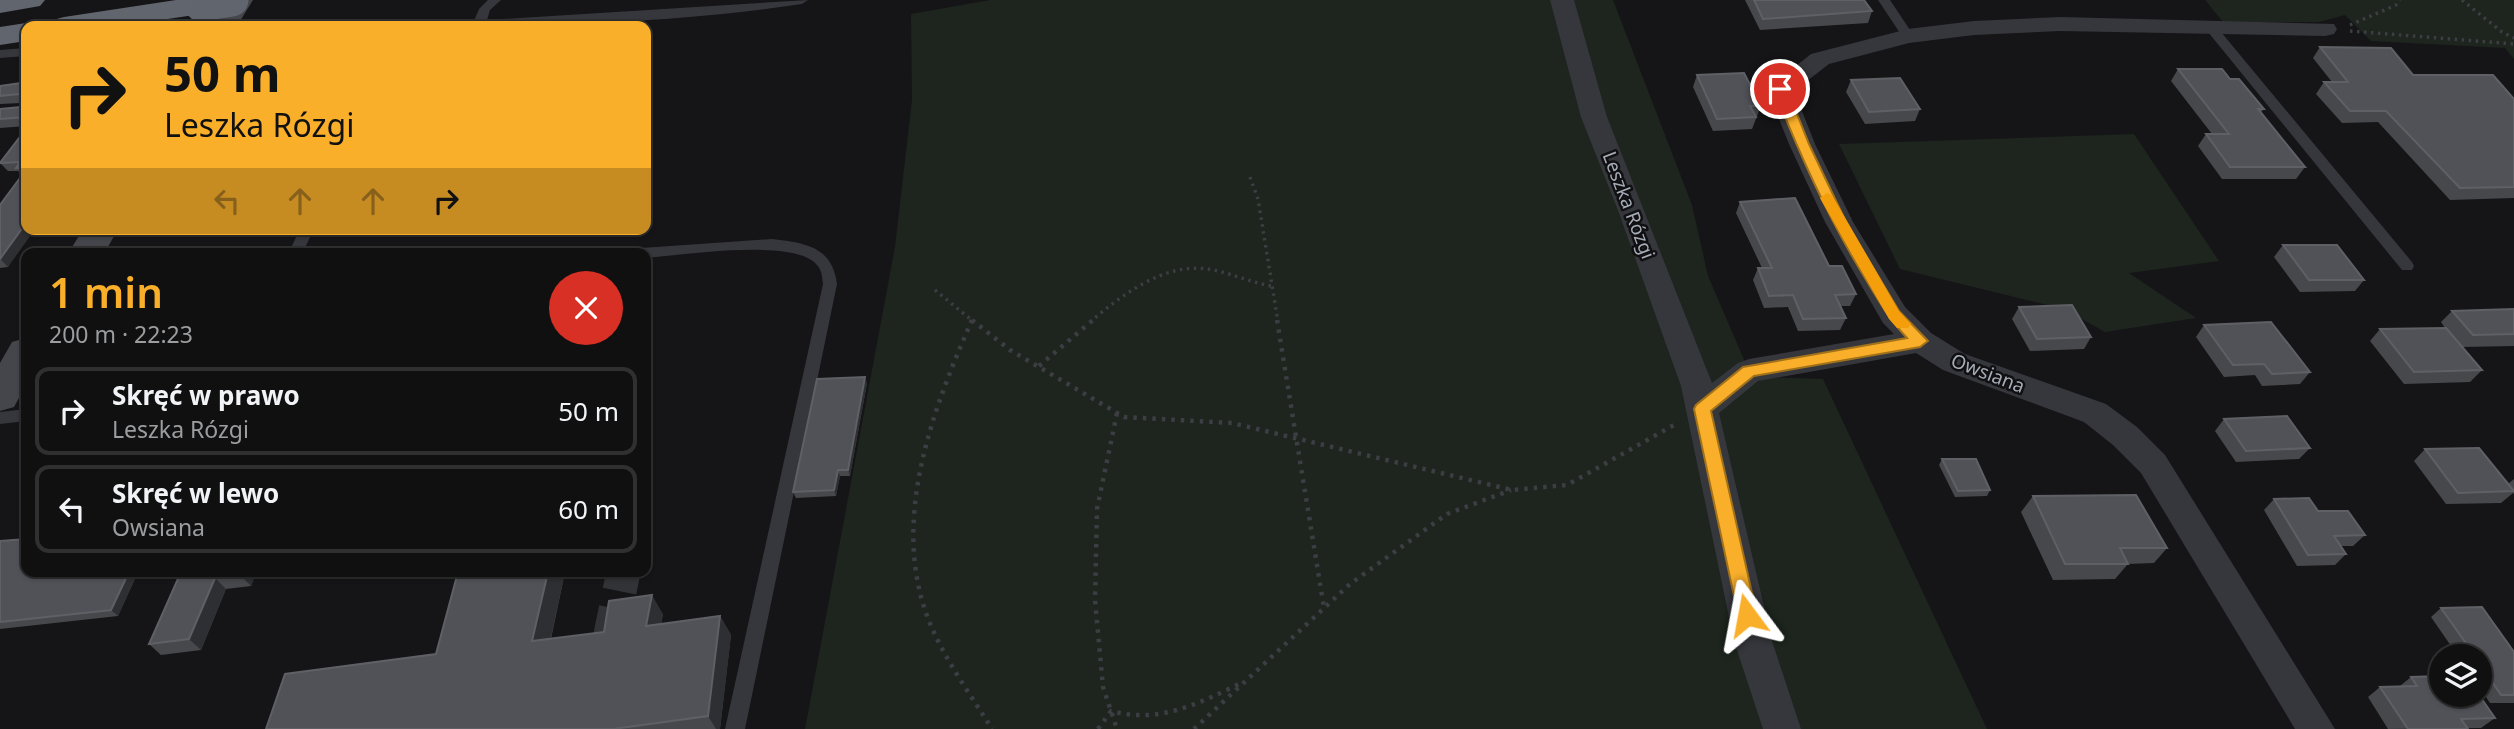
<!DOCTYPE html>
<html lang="pl">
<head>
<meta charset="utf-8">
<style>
	body { margin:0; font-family:"Noto Sans",sans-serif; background:#19191a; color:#f1f3f6; height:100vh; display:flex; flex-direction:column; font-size:26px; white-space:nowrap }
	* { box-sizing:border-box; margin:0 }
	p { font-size:23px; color:#9c9d9f }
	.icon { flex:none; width:38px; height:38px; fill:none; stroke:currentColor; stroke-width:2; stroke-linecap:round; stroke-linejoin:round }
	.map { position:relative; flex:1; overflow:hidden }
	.sheet { position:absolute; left:21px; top:248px; width:630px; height:329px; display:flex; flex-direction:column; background:#101011; border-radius:14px; box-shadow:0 2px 5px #0004,0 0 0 2px #303031 }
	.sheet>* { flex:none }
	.guide { position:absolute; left:21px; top:21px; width:630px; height:214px; border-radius:14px; box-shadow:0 2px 5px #0004,0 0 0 2px #303031; background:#f9af2a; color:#111; overflow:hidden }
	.controls { position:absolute; left:2429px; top:644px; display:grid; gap:14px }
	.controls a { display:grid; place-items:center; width:63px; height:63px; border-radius:50%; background:#101011; box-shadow:0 2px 5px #0004,0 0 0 2px #303031; font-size:35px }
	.pin { position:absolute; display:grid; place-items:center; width:60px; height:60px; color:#fff; margin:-30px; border:4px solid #fff; border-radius:50%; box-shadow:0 2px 7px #0007 }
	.me { position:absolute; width:77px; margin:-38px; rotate:347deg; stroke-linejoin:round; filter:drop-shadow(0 0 5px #0008) }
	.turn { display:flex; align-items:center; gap:24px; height:147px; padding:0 28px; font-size:32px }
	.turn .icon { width:91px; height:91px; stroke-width:2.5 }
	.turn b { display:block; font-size:49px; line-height:60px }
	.lanes { display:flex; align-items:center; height:66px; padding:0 28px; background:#0003; justify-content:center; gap:35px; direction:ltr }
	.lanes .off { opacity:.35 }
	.round { display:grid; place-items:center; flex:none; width:74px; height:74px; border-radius:37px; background:#19191a }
	.summary { display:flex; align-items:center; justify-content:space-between; height:119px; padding:0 28px }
	h1 { font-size:42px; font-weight:600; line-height:52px; color:#f9af2a }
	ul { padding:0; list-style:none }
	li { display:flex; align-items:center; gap:21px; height:88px; margin:0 14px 10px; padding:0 14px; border:4px solid #303031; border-radius:14px }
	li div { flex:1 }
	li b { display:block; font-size:26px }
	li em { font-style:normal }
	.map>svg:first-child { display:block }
	.green { fill:#1d251e }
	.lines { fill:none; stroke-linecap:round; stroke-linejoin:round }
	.street-tunnel { stroke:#323337; stroke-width:34; stroke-dasharray:34 18; stroke-linecap:butt }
	.path-far1 { stroke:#3c3e43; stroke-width:3.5; stroke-dasharray:2.5 4.5; stroke-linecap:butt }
	.path { stroke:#3c3e43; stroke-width:4.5; stroke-dasharray:3.5 6; stroke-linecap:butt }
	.lane { fill:#36373c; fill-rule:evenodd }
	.street { fill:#36373c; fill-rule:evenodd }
	.secondary { fill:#44464c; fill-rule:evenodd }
	.highway { fill:#61656d; fill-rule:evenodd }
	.highway-bridge { stroke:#61656d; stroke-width:33 }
	.wall { fill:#46484c }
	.shaded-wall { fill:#2e2f32 }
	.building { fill:#515258; stroke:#5e6066; stroke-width:2 }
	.route { fill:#f9af2a; stroke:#a2721b; stroke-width:2 }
	.slow { fill:#f59e0b }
	.labels { text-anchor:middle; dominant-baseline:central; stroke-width:5; stroke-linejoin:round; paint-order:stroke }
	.street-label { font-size:19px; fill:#a6acb7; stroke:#101012 }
</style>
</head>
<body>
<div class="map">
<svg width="2514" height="729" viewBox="0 0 2514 729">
	<rect width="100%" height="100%" fill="#151517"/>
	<g class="green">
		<path d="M990,0h623l79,205 16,71 41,95 16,6 58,2 164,350h-1182l90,-482 17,-147 -1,-86z"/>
		<path d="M2205,0h309v59l-9,-11 -134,-7 -26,-26 -26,7h-96z"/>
		<path d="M2134,134l85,127 -90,12 67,45 -91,14 -41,-23 -164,-40 -61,-125z"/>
	</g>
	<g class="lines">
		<path class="street-tunnel" d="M609,642l14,-68"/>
		<g class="path-far1">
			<path d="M2462,0l40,32 12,6"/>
			<path d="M2350,25l46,-20 4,-5"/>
			<path d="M2350,31l164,13"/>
			<path d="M1250,177l8,22 20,123"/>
			<path d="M935,290l39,32"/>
			<path d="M1090,322c32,-27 73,-59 117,-53 22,3 42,13 64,17"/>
		</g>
		<g class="path">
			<path d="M972,320l38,30 114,67 108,6 280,67 55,-5 107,-60"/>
			<path d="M972,320c-39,89 -80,196 -46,293 15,42 43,79 66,116"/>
			<path d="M1277,320l47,288"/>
			<path d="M1039,366l54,-46"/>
			<path d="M1117,413l-20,96 -2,91 8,87 14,42"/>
			<path d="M1098,729l13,-18c48,13 87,-7 130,-28"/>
			<path d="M1194,729l156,-145 97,-70 64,-24"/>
		</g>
		<g class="lane">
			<path d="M488,0h13l-11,10 -3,10 321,-20 -6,4c-113,17 -235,22 -350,22l6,-4 16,-1 5,-12z"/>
			<path d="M1878,0h12l24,36 -2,3h-8z"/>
			<path d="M2212,25l4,1 196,236 2,4 -2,4h-10l-194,-238v-6z"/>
			<path d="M26,48v8l-26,2v-8z"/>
			<path d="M300,229h14l-12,25h-14z"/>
			<path d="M772,239c33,4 60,7 65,45l-92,445h-20l98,-445c-1,-7 -1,-15 -7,-20 -23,-26 -134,-9 -170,-6v-4h-26l7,-5z"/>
			<path d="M26,409v12l-26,3v-12z"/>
		</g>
		<path class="street" d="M1550,0h24l33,117 105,266 26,-20 11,-4 145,-25 -11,-11 -58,-101 -36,-78 -22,-55 44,-35 97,-25 66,-8 86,-4 274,7 3,5 -3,5 -9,2 -265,-5 -86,4 -65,8 -80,21 -35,27 21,53 38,78 52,85 26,26 34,21 141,50 31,23 28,28 170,274h-40l-154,-256 -28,-28 -29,-23 -141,-52 -27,-17 -158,28 -39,32 53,228 29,88h-38l-29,-88 -53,-255 -62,-173 -38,-96z"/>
		<g class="secondary">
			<path d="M223,0h30l-16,26h-30z"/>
			<path d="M83,229h35l-14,25h-36z"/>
			<path d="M26,338v47l-12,22 -14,4v-48l12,-21z"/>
		</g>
		<g class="highway">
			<path d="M0,0h45l-5,6 -40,7z"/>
			<path d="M176,0h36l4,5 -5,6 -10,3 -80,12h-72l4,-6 11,-3z"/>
			<path d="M26,23l11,3h-11v15l-26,4v-18z"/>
		</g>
		<path class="highway-bridge" d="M201,5l31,-5"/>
	</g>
	<g class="wall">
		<path d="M1745,0h119l8,11 -4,12 -108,7z"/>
		<path d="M2320,47l93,28 101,24v99l-64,2 -72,-78 -36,1 -26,-29 8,-12h8l-19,-24z"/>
		<path d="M26,68v58l-26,2v-19l21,-2v-4l-21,1v-18l21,-3z"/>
		<path d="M2178,69l52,10 34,30 -3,3 44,55 -9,12h-74l-24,-33 8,-12h6l-41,-53z"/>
		<path d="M1697,75l64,31 -9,23 -39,2 -20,-44z"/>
		<path d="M1851,80l69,29 -5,12 -50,3 -19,-32z"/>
		<path d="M26,129v100l-18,38 -8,1v-63l22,-30 -4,-4h-10l-8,-8z"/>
		<path d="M1740,202l89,64 27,28 -6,12h-9l5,12 -6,12 -42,1 -10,-24 -24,1 -11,-28 5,-12h4l-26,-55z"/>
		<path d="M2283,245l81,35 -9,11 -55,1 -26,-35z"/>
		<path d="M2019,307l72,30 -7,12 -54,2 -18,-32z"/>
		<path d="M2514,309v37l-52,1 20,23 -12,12 -66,2 -34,-43 10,-12 65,-1 -4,-6 11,-11z"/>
		<path d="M2204,325l106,47 -10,12 -38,2 -7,-11 -31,2 -28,-40z"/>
		<path d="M867,383l-17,93h-10l-4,20 -40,2 -3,-6z"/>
		<path d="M2224,419l86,29 -11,11 -63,3 -21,-31z"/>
		<path d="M2425,449l83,35 6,-5v15l-1,-1 -12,10 -55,1 -32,-43z"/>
		<path d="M1942,459l48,31 -3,6 -32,1 -16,-32z"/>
		<path d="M2033,496l134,52 -13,15 -26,1 -13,15 -62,1 -32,-68z"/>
		<path d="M2274,499l44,12 47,24 -12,11h-12l5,8 -11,11 -38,1 -33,-56z"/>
		<path d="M0,541l26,31h112l-20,44 -118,13z"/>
		<path d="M181,572h75l-5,14 -25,3 -25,61 -40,5 -12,-11z"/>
		<path d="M458,572h107l-14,67 53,-7 59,-18 -2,10 59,-8 11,19 -11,94h-454l170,-75z"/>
		<path d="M2441,608l73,44v51h-24l-10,-15v-32h-22l-27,-39z"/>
		<path d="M2411,677l84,41 -14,10 -93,1 -20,-32 12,-10 20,-1z"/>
	</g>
	<g class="shaded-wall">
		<path d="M26,223v6h9l-27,38 -8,-8z"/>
		<path d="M865,377l2,6 -17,93 -2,-6z"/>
		<path d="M838,470l2,6 -4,20 -2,-6z"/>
		<path d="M129,572h9l-20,44 -7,-6z"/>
		<path d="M241,572h15l-5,14 -11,-11z"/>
		<path d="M548,572h17l-19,88 -14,-19z"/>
		<path d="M215,578l11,11 -25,61 -12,-11z"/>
		<path d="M652,595l11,19 -5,30 -12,-18z"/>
		<path d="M720,616l11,19 -11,94h-4l-8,-13z"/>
	</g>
	<g class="building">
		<path d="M1754,0h110l8,11 -109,8z"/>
		<path d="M2320,47l71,1 22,27h80l21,24v88l-54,1 -74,-77h-36l-26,-29h24z"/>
		<path d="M26,68v49l-26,2v-10l21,-2 1,-10 -3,-3 -19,2v-10l21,-3 1,-9z"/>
		<path d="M2178,69h44l8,10h9l25,30h-6l47,58h-75l-24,-33h23z"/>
		<path d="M1744,73l17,33h-11l6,11 -39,2 -20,-44z"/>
		<path d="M1900,78l20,31 -51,3 -18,-32z"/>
		<path d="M26,129v38l-10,1 4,-6 -20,1z"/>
		<path d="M26,170v53l-26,36v-54z"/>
		<path d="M1795,198l34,68h13l14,28 -21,1 11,23 -43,1 -10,-24 -24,1 -11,-28h14l-32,-66z"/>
		<path d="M2283,245h54l27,35h-55z"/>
		<path d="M2072,305l19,32 -54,2 -18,-32z"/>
		<path d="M2514,309v25l-41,1 -21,-24z"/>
		<path d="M2271,322l39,50 -38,2 -8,-10 -31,1 -29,-40z"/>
		<path d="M2446,328l36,42 -68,2 -34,-43z"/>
		<path d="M865,377l-17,93h-10l-4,20 -41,2 24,-113z"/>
		<path d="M2287,416l23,32 -64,3 -22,-32z"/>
		<path d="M2479,448l35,43 -56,2 -33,-44z"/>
		<path d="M1942,459h34l14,31 -32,1z"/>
		<path d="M2136,495l31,53h-47l8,16h-63l-32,-68z"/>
		<path d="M2309,498l9,13h30l17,24 -31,1 12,18 -38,1 -34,-56z"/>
		<path d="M26,539v33h103l-18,38 -111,12v-81z"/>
		<path d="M181,572h60l-1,3 -25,3 -26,61 -40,5z"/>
		<path d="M458,572h90l-16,69 72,-9 5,-31 43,-6 -6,31 74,-10 -12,100 -95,13h-347l19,-55 151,-20z"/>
		<path d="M2482,607l32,45v43h-13l-21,-31v-8h-5l-34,-48z"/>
		<path d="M2441,676v19h38l16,23 -34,1 7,10h-60l-28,-42 37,-1 -6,-9z"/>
	</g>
	<path class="route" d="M1780,85l7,4 22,55 37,78 53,89 29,30 -8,6 -166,29 -43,35 46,204 -3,5 -7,3 -6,-3 -3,-5 -44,-206 2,-4 47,-38 164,-29c-20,-21 -33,-45 -48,-70 -34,-57 -61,-117 -85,-179z"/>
	<path class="slow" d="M1827,193l5,2 67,116 12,13 -3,4h-11l-8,-9 -69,-121z"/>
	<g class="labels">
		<g class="street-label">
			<text transform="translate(1629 205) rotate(69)">Leszka Rózgi</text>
			<text transform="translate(1988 373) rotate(21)">Owsiana</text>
		</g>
	</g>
</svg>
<div class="controls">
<a><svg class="icon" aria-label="layers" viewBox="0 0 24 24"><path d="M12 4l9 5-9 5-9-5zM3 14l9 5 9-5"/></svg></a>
</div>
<div class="pin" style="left:1780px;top:89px;background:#d93025"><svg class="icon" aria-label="arrive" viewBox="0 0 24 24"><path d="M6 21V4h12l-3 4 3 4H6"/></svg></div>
<svg class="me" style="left:1747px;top:615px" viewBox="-20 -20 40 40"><path d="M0-17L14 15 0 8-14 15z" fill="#f9af2a" stroke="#fff" stroke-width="4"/></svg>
<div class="guide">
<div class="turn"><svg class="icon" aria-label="right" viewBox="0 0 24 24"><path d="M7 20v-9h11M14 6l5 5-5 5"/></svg><div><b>50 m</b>Leszka Rózgi</div></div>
<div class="lanes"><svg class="icon off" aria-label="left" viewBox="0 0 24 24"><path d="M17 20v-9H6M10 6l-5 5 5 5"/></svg><svg class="icon off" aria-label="ahead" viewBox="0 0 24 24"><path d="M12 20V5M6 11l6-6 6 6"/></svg><svg class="icon off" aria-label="ahead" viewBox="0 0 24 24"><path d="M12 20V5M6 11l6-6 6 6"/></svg><svg class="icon" aria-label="right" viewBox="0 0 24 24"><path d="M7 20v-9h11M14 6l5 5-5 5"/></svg></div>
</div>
<section class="sheet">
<div class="summary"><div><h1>1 min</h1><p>200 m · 22:23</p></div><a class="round" style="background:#d93025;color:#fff"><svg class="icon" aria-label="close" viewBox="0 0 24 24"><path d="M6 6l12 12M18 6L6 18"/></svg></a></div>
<ul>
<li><svg class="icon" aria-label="right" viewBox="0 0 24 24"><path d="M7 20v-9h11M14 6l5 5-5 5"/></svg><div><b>Skręć w prawo</b><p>Leszka Rózgi</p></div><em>50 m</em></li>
<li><svg class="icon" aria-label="left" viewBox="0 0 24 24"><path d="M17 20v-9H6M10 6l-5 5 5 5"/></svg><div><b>Skręć w lewo</b><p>Owsiana</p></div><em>60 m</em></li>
</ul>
</section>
</div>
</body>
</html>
